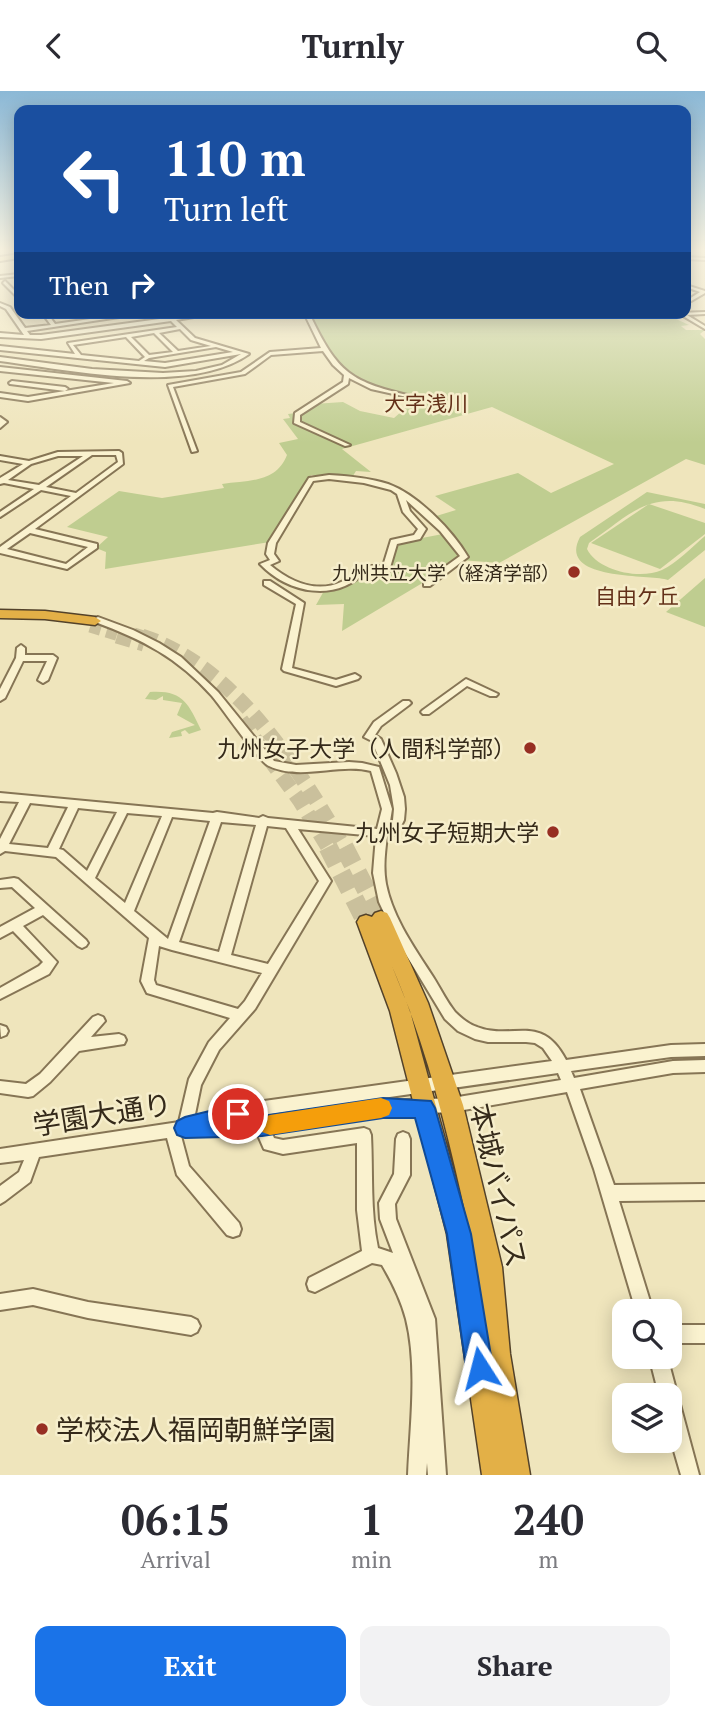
<!DOCTYPE html>
<html lang="en">
<head>
<meta charset="utf-8">
<style>
	body { margin:0; font-family:"PT Serif","Noto Sans JP",serif; background:#f2f2f3; color:#2b2b33; height:100vh; display:flex; flex-direction:column; font-size:26px; white-space:nowrap }
	* { box-sizing:border-box; margin:0 }
	p { font-size:23px; color:#7c7c81 }
	.icon { flex:none; width:38px; height:38px; fill:none; stroke:currentColor; stroke-width:2; stroke-linecap:round; stroke-linejoin:round }
	.map { position:relative; height:1384px; overflow:hidden }
	.details { display:flex; flex-direction:column; background:#fff; flex:1 }
	.details>* { flex:none }
	.hud { position:absolute; left:14px; top:14px; width:677px; height:214px; border-radius:14px; box-shadow:0 4px 18px #0003; background:#1a4fa0; color:#fff; overflow:hidden }
	.controls { position:absolute; left:612px; top:1208px; display:grid; gap:14px }
	.controls a { display:grid; place-items:center; width:70px; height:70px; border-radius:14px; background:#fff; box-shadow:0 4px 18px #0003; font-size:35px }
	.pin { position:absolute; display:grid; place-items:center; width:60px; height:60px; color:#fff; margin:-30px; border:4px solid #fff; border-radius:50%; box-shadow:0 2px 7px #0007 }
	.me { position:absolute; width:77px; margin:-38px; rotate:351deg; stroke-linejoin:round; filter:drop-shadow(0 0 5px #0008) }
	.turn { display:flex; align-items:center; gap:24px; height:147px; padding:0 35px; font-size:32px }
	.turn .icon { width:91px; height:91px; stroke-width:2.5 }
	.turn b { display:block; font-size:49px; line-height:60px }
	.then { display:flex; align-items:center; height:66px; padding:0 35px; background:#0003; gap:14px; font-size:26px }
	.eta { display:flex; justify-content:space-evenly; align-items:center; height:119px; text-align:center }
	.eta b { font-size:42px; font-weight:800; line-height:49px }
	.button { display:flex; gap:14px; margin-top:auto; padding:14px 35px }
	.button a { flex:1; height:80px; border-radius:14px; background:#1a73e8; color:#fff; font-size:28px; font-weight:800; line-height:80px; text-align:center }
	.button a+a { background:#f2f2f3; color:#2b2b33 }
	header { display:flex; justify-content:space-between; align-items:center; height:91px; padding:0 35px; background:#fff; font-size:32px; font-weight:800 }
	.map>svg:first-child { display:block }
	.green { fill:#bfcd90 }
	.lines { fill:none; stroke-linecap:round; stroke-linejoin:round }
	.highway-tunnel-far2 { stroke:#cac09c; stroke-width:11; stroke-dasharray:11 6; stroke-linecap:butt }
	.highway-tunnel-far1 { stroke:#cac09c; stroke-width:15; stroke-dasharray:15 8; stroke-linecap:butt }
	.highway-tunnel { stroke:#cac09c; stroke-width:19; stroke-dasharray:19 10; stroke-linecap:butt }
	.minor-casing { stroke:#867555; stroke-width:4 }
	.major-casing { stroke:#53422a; stroke-width:4 }
	.highway-casing { stroke:#53422a; stroke-width:3 }
	.minor { fill:#faf2cf; fill-rule:evenodd }
	.major { fill:#f5e191; fill-rule:evenodd }
	.highway { fill:#e3b047; fill-rule:evenodd }
	.route { fill:#1a73e8; stroke:#114b97; stroke-width:2 }
	.slow { fill:#f59e0b }
	.poi-dot { fill:#972f23; stroke:#f6eecb; stroke-width:2.5 }
	.labels { text-anchor:middle; dominant-baseline:central; stroke-width:5; stroke-linejoin:round; paint-order:stroke }
	.far-poi-label { font-size:19px; fill:#352a1a; stroke:#f6eecb; text-anchor:end }
	.far-quarter-label { font-size:21px; fill:#633019; stroke:#f6eecb }
	.far-neighbourhood-label { font-size:21px; fill:#633019; stroke:#f6eecb }
	.poi-label { font-size:23px; fill:#352a1a; stroke:#f6eecb; text-anchor:end }
	.near-street-label { font-size:28px; fill:#352a1a; stroke:#f6eecb }
	.near-poi-label { font-size:28px; fill:#352a1a; stroke:#f6eecb; text-anchor:start }
</style>
</head>
<body>
<header><svg class="icon" aria-label="back" viewBox="0 0 24 24"><path d="M15 5l-7 7 7 7"/></svg>Turnly<svg class="icon" aria-label="search" viewBox="0 0 24 24"><circle cx="10" cy="10" r="6"/><path d="M15 15l6 6"/></svg></header>
<div class="map">
<svg width="705" height="1384" viewBox="0 0 705 1384">
	<rect width="100%" height="100%" fill="#efe5bc"/>
	<g class="green">
		<path d="M310,222h353l26,12 -8,1 5,4h19l-5,4 5,5v126l-19,-6 -187,104 -38,-3 -119,71 2,-27 -28,1 9,-16 19,-3 23,-17h24l5,-26 52,-10 -15,-16 23,-7 -21,-14 83,-23 33,20 63,-29 -122,-57 -150,42 29,23 -15,-1 -5,8 -40,-4 -41,67 -165,27 1,-17 -10,-4 12,-11 -41,-10 52,-36 43,7 62,-10 -2,-4c27,-4 54,-1 65,-29l-8,-12 19,-4 -15,-20 7,-1 -2,-4 16,-2 10,-8 29,-2 17,9 34,7 23,-20c-8,-6 -22,-5 -32,-8 -44,-12 -57,-38 -75,-77z"/>
		<path d="M647,401l58,12v5c-54,-22 -74,5 -116,34l-2,6c11,22 53,31 75,21 15,-7 30,-23 43,-34v14l-37,30c-17,-6 -112,2 -88,-43z"/>
		<path d="M649,413l56,19v11l-45,35 -69,-26z"/>
		<path d="M705,487v49l-39,-15z"/>
		<path d="M150,601c33,-2 38,11 51,38l-12,4 -4,-4 -4,2 1,4 -13,2 3,-6 23,-7 -18,-10 5,-12 -19,-3v-4l-7,4 -11,-1z"/>
	</g>
	<g class="lines">
		<g class="highway-tunnel-far2">
			<path d="M90,536l33,10"/>
			<path d="M134,542l13,4"/>
		</g>
		<g class="highway-tunnel-far1">
			<path d="M117,545l27,8"/>
			<path d="M142,545c94,31 156,131 203,213"/>
			<path d="M241,629l59,81 29,48"/>
		</g>
		<g class="highway-tunnel">
			<path d="M328,756l38,75"/>
			<path d="M344,756l37,71"/>
		</g>
		<g class="minor-casing">
			<g id="minor">
				<path d="M686,166l19,1v2l-19,-1z"/>
				<path d="M19,183v2l-19,2v-2z"/>
				<path d="M5,190l14,14v4l-16,-16z"/>
				<path d="M686,194l19,6v2l-19,11v-3l14,-9 -14,-5z"/>
				<path d="M0,212l10,4 15,21 26,-3 -9,-12h5l8,11 77,-11 7,1 -112,17 3,4h11l163,-22h14l-42,7 19,18 54,16c-60,42 -180,16 -249,7v-4l92,12 71,4 33,-2 26,-6 19,-11 -76,13 -165,-17v-4l75,8 -7,-11 109,-16 -6,-6 -130,18 -41,-2v-4l24,2 -18,-26 -6,-3zM180,238l11,11 20,6 -33,5 -19,-18zM154,242l19,19 -24,3 -18,-18zM126,246l19,20 -6,4 -58,-6 -8,-10zM216,256l17,5 -68,11 -21,-2 5,-3z"/>
				<path d="M705,221v2l-18,1 18,11v3l-27,-16z"/>
				<path d="M304,222h5c29,61 41,69 107,84v2l-45,-10 -22,-11 -1,6 -48,31v7l50,23 -5,1 -51,-23 1,-10 48,-31 1,-7 -11,-10 -10,-14 -52,4 -26,19 -72,13 24,64 -5,1 -24,-67 73,-13 29,-20 51,-4z"/>
				<path d="M0,276l127,14 3,2 -102,18 -28,-4v-4l28,4 86,-14 -114,-12z"/>
				<path d="M12,290l53,6 3,2 -3,2 -55,-7 -1,-1z"/>
				<path d="M0,326l7,5 -7,6z"/>
				<path d="M119,360l3,2 1,11 -88,65 62,15v4l-30,21 -67,-16v-6l71,-51 -30,-6 -41,27v-5l34,-23 -30,-6 -4,1v-6l23,-14 -23,-4v-4l29,5 29,-9zM92,364h24l2,7 -42,31 -30,-6zM58,365h25l-44,29 -31,-5 23,-16zM30,442l58,14 -22,17 -59,-15z"/>
				<path d="M329,384c20,1 40,3 59,9 30,11 64,46 80,73l-38,29h-6v-4l36,-26 -20,-25 -34,-31 4,11 16,18 -6,10 -23,5 -8,27 -22,-1c-30,33 -78,24 -107,-6l10,-4 -4,-6 2,-11 41,-65zM329,388l35,4 27,7 6,4 6,18 15,17 -4,6 -23,5 -8,26h-21c-28,31 -62,24 -92,-1l9,-4 -5,-7 2,-11 37,-62z"/>
				<path d="M264,490h6l34,22 -12,65 44,12 19,-6 5,3 -2,2 -22,7 -52,-15 -2,-2 14,-65 -32,-19z"/>
				<path d="M98,526l35,13 26,13 22,14 37,35 56,69 22,4 53,-3 13,1 17,4 13,42 -3,19 4,-8 1,-11 -4,-24 -18,-44 -8,-4 10,-15 29,-21h6l2,2 -2,2 -28,21 -6,9 6,4 15,34 8,24 1,12 -1,11 -7,14 -10,2c-2,16 -4,32 -1,48 7,35 30,66 49,96 6,10 12,22 20,32 6,6 13,12 22,15 36,14 64,-15 89,33l105,-15 34,-1v12l-34,1 -100,14 3,7 99,-17 32,-1v12l-32,1 -93,16 34,96 91,-1v16l-86,1 34,110h-17l-42,-142 -27,-77 -115,20 -69,3 -112,16 3,7 9,2 81,-12 5,2 2,5c2,38 -1,76 7,113l15,5 -13,-34 -1,-16 15,-29 2,-35 2,-5 5,-2 5,2 2,5v36l-15,29 1,15 39,100 11,156h-18l-1,-12 -1,12h-18c2,-49 10,-108 -2,-156 -5,-19 -14,-37 -24,-54l-10,-2 -57,29 -6,-2 -2,-6 2,-6 53,-27 -5,-41v-67l-74,11 -19,-5 -7,-16 -51,1 -6,-3 -19,5 8,30 50,57 2,6 -2,6 -6,2 -6,-2 -50,-60 -10,-37 -128,19 -9,25 -25,19 -5,3v-18l19,-14 5,-12 -24,3v-14l179,-27 10,-43 20,-37 21,-24 -83,-25 -6,-12 8,-43 -93,-81 -51,-6 -5,3v-15l19,-37 -19,-1v-8l213,20 4,-1 42,6 4,-2 5,2 109,11 5,-20 -11,-38c-33,-8 -70,10 -102,-5 -10,-4 -46,-57 -57,-70 -34,-38 -70,-57 -117,-74v-4zM30,712l38,4 -20,41 -39,-4zM78,717l39,4 -30,59 -24,-21 -4,-1zM127,722l35,3 -37,87 -30,-25zM172,726l38,4 -42,118 -34,-28zM221,731l35,3 -37,127 -40,-10zM267,735l19,2 33,53 -51,83 -37,-9zM298,738l78,7 -3,37 6,29 17,36 49,81 13,12 17,8 13,3h38l9,1 8,5 9,13 -288,40 -70,18 7,-34 18,-35 36,-41 76,-128zM159,855l13,4 90,23 -17,28 -7,8 -82,-24 -2,-5zM558,982l3,7 -109,18 -69,3 -121,18h-17l19,-4z"/>
				<path d="M21,554l4,3v7h28l4,3 -9,22 -5,3 -5,-3 9,-19h-24l-18,37 -5,3v-12l16,-31 1,-10z"/>
				<path d="M466,588l32,15 -2,2h-6l-23,-10 -38,28h-6l-2,-2 2,-2z"/>
				<path d="M14,787l4,1 68,61 2,3 -2,3 -4,2 -4,-2 -35,-31 -20,11 34,36 -8,12 -49,25v-11l39,-22 4,-4 -30,-31 -13,7v-11l35,-19 -23,-21 -12,1v-8z"/>
				<path d="M98,924l5,2 2,4 -14,16 28,-3 5,2 2,4 -2,4 -45,7 -29,31 -17,14 -5,1 -28,-4v-12l26,3 14,-10 53,-57z"/>
				<path d="M0,934l6,2 2,4 -2,4 -5,2z"/>
				<path d="M33,1198l55,13 103,15 6,3 3,6 -3,6 -6,3 -103,-17 -55,-13 -33,5v-16z"/>
				<rect x="670" y="1234" width="35" height="18"/>
				<path d="M649,1265h18l32,119h-18l-11,-38v-42h-11z"/>
			</g>
		</g>
		<g class="major-casing">
			<path id="major" d="M19,163v4l-19,3v-4z"/>
		</g>
		<g class="highway-casing">
			<g id="highway">
				<path d="M0,519l45,1 50,6 6,4 -6,4 -50,-6 -45,-1z"/>
				<path d="M381,820l6,2 3,5 38,85 35,102 39,162 8,87 20,121h-48l-35,-241 -57,-223 -33,-89 3,-5 6,-2 6,2 3,-4zM392,875c35,82 56,167 75,254l-57,-209z"/>
			</g>
		</g>
		<use href="#minor" class="minor"/>
		<use href="#major" class="major"/>
		<use href="#highway" class="highway"/>
	</g>
	<linearGradient id="sky" x2="0" y2="1"><stop stop-color="#8bb8d6"/><stop offset="0.45" stop-color="#f8f3e1"/><stop offset="1" stop-color="#f8f3e1" stop-opacity="0"/></linearGradient>
	<rect width="705" height="352" fill="url(#sky)"/>
	<path class="route" d="M383,1007l48,3 4,7 36,126 22,134 -4,9 -9,4 -10,-4 -4,-9 -19,-134 -32,-116h-32l-121,18 -77,2 -8,-3 -3,-7 3,-7 8,-4 53,-13 7,3 3,9h14z"/>
	<path class="slow" d="M381,1007l8,3 3,7 -3,7 -8,3 -111,17 -8,-3 -3,-7 3,-7 8,-3z"/>
	<g class="poi-dot">
		<circle cx="574" cy="481" r="7"/>
		<circle cx="530" cy="657" r="7"/>
		<circle cx="553" cy="741" r="7"/>
		<circle cx="42" cy="1338" r="7"/>
	</g>
	<g class="labels">
		<g class="far-poi-label">
			<text x="560" y="481">九州共立大学（経済学部）</text>
		</g>
		<g class="far-quarter-label">
			<text x="426" y="312">大字浅川</text>
		</g>
		<g class="far-neighbourhood-label">
			<text x="637" y="505">自由ケ丘</text>
		</g>
		<g class="poi-label">
			<text x="516" y="657">九州女子大学（人間科学部）</text>
			<text x="539" y="741">九州女子短期大学</text>
		</g>
		<g class="near-street-label">
			<text transform="translate(102 1023) rotate(-9)">学園大通り</text>
			<text transform="translate(499 1094) rotate(77)">本城バイパス</text>
		</g>
		<g class="near-poi-label">
			<text x="56" y="1338">学校法人福岡朝鮮学園</text>
		</g>
	</g>
</svg>
<div class="controls">
<a><svg class="icon" aria-label="search" viewBox="0 0 24 24"><circle cx="10" cy="10" r="6"/><path d="M15 15l6 6"/></svg></a>
<a><svg class="icon" aria-label="layers" viewBox="0 0 24 24"><path d="M12 4l9 5-9 5-9-5zM3 14l9 5 9-5"/></svg></a>
</div>
<div class="pin" style="left:238px;top:1023px;background:#d93025"><svg class="icon" aria-label="arrive" viewBox="0 0 24 24"><path d="M6 21V4h12l-3 4 3 4H6"/></svg></div>
<svg class="me" style="left:480px;top:1277px" viewBox="-20 -20 40 40"><path d="M0-17L14 15 0 8-14 15z" fill="#1a73e8" stroke="#fff" stroke-width="4"/></svg>
<div class="hud">
<div class="turn"><svg class="icon" aria-label="left" viewBox="0 0 24 24"><path d="M17 20v-9H6M10 6l-5 5 5 5"/></svg><div><b>110 m</b>Turn left</div></div>
<div class="then">Then<svg class="icon" aria-label="right" viewBox="0 0 24 24"><path d="M7 20v-9h11M14 6l5 5-5 5"/></svg></div>
</div>
</div>
<section class="details">
<div class="eta">
<div><b>06:15</b><p>Arrival</p></div>
<div><b>1</b><p>min</p></div>
<div><b>240</b><p>m</p></div>
</div>
<div class="button"><a>Exit</a><a>Share</a></div>
</section>
</body>
</html>
